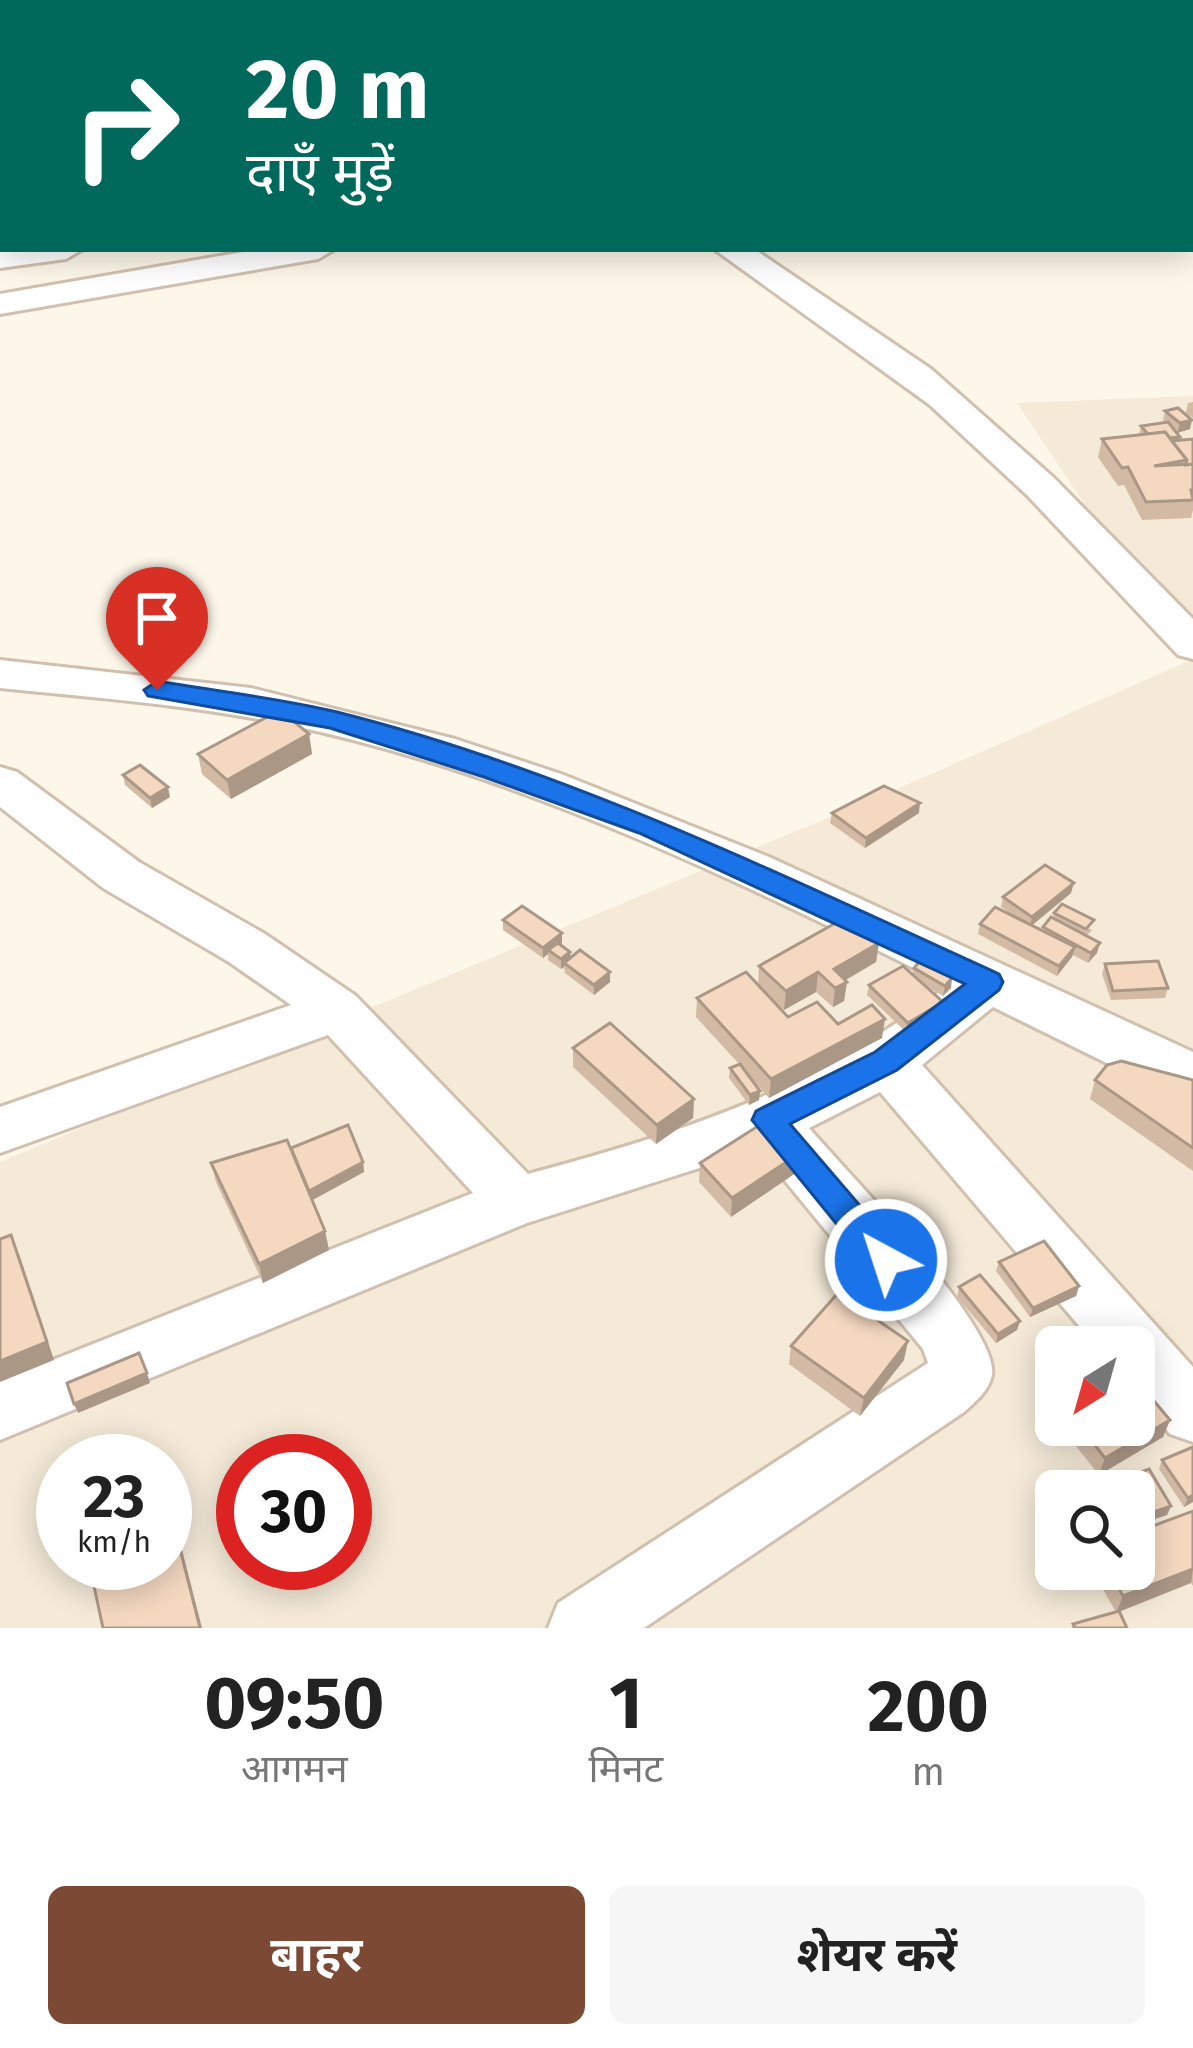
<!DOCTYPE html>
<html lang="hi">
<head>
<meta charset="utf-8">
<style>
	body { margin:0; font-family:"Fira Sans","Noto Sans Devanagari",sans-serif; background:#f6f6f6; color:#222; height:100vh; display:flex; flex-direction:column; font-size:45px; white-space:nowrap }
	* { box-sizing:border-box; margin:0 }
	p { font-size:39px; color:#767676 }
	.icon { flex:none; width:66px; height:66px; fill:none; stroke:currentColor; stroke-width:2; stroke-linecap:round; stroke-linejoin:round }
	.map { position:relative; height:1628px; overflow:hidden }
	.sheet { display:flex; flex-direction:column; background:#fff; flex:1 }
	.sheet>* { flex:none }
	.banner { position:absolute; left:0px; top:0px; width:1194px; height:252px; box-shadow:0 6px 30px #0003; background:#00695c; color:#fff; overflow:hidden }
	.needle { width:78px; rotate:217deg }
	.controls { position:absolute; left:1035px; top:1326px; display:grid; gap:24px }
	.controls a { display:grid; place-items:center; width:120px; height:120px; border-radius:18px; background:#fff; box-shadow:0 6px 30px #0003; font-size:60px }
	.speed { position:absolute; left:36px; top:1434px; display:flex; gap:24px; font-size:60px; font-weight:700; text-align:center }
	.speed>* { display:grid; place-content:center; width:156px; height:156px; border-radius:50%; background:#fff; box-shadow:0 6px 30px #0003; line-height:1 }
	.speed small { font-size:30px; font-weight:400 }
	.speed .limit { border:18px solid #d22; background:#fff; color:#111 }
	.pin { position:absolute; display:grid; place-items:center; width:102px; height:102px; color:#fff; margin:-123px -51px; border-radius:50% 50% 50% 0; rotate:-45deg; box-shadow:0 0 12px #0007 }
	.pin .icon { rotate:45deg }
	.me { position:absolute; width:132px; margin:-66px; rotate:320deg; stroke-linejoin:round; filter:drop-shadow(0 0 9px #0008) }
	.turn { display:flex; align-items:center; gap:42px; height:252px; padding:0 48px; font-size:54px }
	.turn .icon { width:156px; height:156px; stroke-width:2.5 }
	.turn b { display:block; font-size:84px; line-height:102px }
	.eta { display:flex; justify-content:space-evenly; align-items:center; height:204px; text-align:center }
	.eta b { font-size:72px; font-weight:700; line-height:84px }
	.button { display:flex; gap:24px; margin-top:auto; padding:24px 48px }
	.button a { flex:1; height:138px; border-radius:18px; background:#7c4935; color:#fff; font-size:48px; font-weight:700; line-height:138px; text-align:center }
	.button a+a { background:#f6f6f6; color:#222 }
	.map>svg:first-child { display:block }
	.residential { fill:#f5ead8; fill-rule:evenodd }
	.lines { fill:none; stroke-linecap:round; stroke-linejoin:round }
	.canal { stroke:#bde0e9; stroke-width:48 }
	.street-casing { stroke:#d1c0ae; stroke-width:6 }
	.primary-casing { stroke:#dcd5d0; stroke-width:6 }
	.street { fill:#fff; fill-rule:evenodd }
	.primary { fill:#fde0a1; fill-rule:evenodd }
	.wall { fill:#d2baa5 }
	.shaded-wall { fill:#ab9786 }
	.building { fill:#f4d8c0; stroke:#ab9786; stroke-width:3 }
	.route { fill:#1a73e8; stroke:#114b97; stroke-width:3 }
</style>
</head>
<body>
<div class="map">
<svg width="1193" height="1628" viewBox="0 0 1193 1628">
	<rect width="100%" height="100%" fill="#fdf7ea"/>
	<path class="residential" d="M1193,396v1232h-1193v-466l883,-367 306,-134 -172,-258zM1056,1347h78v78h-78zM63,1461h102v102h-102zM243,1461h102v102h-102zM1056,1491h78v78h-78z"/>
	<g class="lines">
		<path class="canal" d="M1070,3l9,-3"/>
		<g class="street-casing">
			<g id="street">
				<path d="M11,0h39l2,3h-39z"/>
				<path d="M0,248l3,1h80l-17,10 -66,9z"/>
				<path d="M260,249h75l-17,10 -318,55v-20z"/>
				<path d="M714,249h40l177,120 123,109 139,141v40l-15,-4 -151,-160 -97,-90z"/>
				<path d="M0,660l251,28 204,51 106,35 208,83 424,195v44l-58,-19 -142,-70 -71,58 271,302v75l-23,-8 -36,-43v-44h-37l-217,-255 -71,36c36,42 191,200 183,247 -3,16 -17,27 -28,37l-320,216h-96l10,-25 370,-240 -5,-14 -164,-200 -232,74 -527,217v-59l473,-188 -145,-158 -328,118v-46l291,-102 -62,-43 -126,-74 -103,-81v-40l17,5 122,90 126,72 91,62 172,178c159,-43 290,-85 420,-189 -209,-104 -429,-212 -659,-260 -95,-20 -192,-27 -289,-37z"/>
			</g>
		</g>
		<g class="primary-casing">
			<g id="primary">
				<path d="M840,0h41l2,3h-41z"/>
				<rect x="1191" y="113" width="2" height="25"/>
			</g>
		</g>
		<use href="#street" class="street"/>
		<use href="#primary" class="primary"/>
	</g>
	<g class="wall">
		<path d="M1193,402v16l-7,-5 2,-10z"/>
		<path d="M1165,411l25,18 -13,4 3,4 -1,3 14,-1v71l-2,8 -49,2 -18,-35 -6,1 -20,-29 4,-18 37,-4 2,-9 25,-3 -3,-2z"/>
		<path d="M309,734l3,20 -81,45 -29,-25 -4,-20z"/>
		<path d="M123,775l47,22 -18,11 -27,-23z"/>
		<path d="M832,813h87l-54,35 -35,-25z"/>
		<path d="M1071,893l-39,32 10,5 1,-3 10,-9 1,-5 38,17 -6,6 11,17 -9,10 -15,-8 -16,21 -79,-42 2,-10 35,-7 -14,-10 2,-10z"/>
		<path d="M503,920l59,13 -2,12 10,7 1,6 39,14v10l-16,13 -29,-22 -1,-6 -3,2 -13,-9v-6l-5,4 -40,-28z"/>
		<path d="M879,943l-3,19 -31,18 2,2 -3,19 -11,6 -17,-15 -32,18 -23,-22 27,29 50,7 44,14 -113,60 -19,-21 10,14 -1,9 -10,5 -20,-27 1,-10 9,-4 -43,-47 1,-19 61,-13 1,-19z"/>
		<path d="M1105,964l63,24 -3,10 -54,2 -9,-26z"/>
		<path d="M914,968l37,20 -8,8 -19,-11 19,17 -2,10 -35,20 -39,-37 2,-10 43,-11z"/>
		<path d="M573,1048l121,51 -1,19 -37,26 -83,-77z"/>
		<path d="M1095,1080h98v91l-103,-72z"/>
		<path d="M291,1148l72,14 1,10 -52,28 13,31 4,19 -66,33 -47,-101 -5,-19z"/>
		<path d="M700,1163l100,7 -69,47 -32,-35z"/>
		<path d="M999,1262l80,24 -3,10 -46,21 -34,-46z"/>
		<path d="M959,1287l61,34 -3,9 -21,13 -39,-46z"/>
		<path d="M791,1346l113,14 -44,56 -71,-52z"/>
		<path d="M1056,1397v24l-6,-7z"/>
		<path d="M1170,1420l-7,17 -64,38 -40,-50h75z"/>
		<path d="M1193,1447v55l-9,5 -25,-38 3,-9z"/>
		<path d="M1122,1479l49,27 -4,9 -28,9 -5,-8v-25h-14l-2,-3z"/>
		<path d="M1193,1511v75l-2,-3 -72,28 8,17h-55l1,-4 43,-12 -25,-43h43z"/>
	</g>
	<g class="shaded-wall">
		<path d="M1192,420l-2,9 -13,4 3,-10z"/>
		<path d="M309,734l3,20 -81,45 -4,-19z"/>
		<path d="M168,787l2,10 -18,11 -2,-10z"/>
		<path d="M920,803l-1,10 -54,35 1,-10z"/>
		<path d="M1074,883l-3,10 -41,34 2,-10z"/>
		<path d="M562,933v10l-11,9 -3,-2v4l-5,4v-10z"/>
		<path d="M879,943l-3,19 -42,25v-18z"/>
		<path d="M1100,943l-3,10 -9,10 3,-10z"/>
		<path d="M1075,947l-3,10 -15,19 2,-10z"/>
		<path d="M570,952l1,10 -7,1v4l-3,2v-10z"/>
		<path d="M610,972v10l-16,13v-10z"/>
		<path d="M818,972l-2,20 -32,18 2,-19z"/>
		<path d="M952,978l-1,10 -8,8 2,-10z"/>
		<path d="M847,982l-3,19 -11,6 2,-19z"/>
		<path d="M943,1002l-2,10 -35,20 2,-9z"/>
		<path d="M885,1019l-3,19 -113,60 2,-19z"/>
		<path d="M760,1091l-1,9 -10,5 1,-10z"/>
		<path d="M694,1099l-1,19 -37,26 1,-19z"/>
		<path d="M803,1151l-3,19 -69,47 1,-19z"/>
		<path d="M363,1162l1,10 -55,30 -1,-10z"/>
		<path d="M325,1231l4,19 -66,33 -4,-19z"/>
		<path d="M19,1254l35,106 -54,22v-21z"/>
		<path d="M1079,1286l-3,10 -46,21 3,-9z"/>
		<path d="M1020,1321l-3,9 -21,13 2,-9z"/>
		<path d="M908,1341l-4,19 -44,56 4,-18z"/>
		<path d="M147,1373l3,10 -72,30 -4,-9z"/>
		<path d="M1170,1420l-7,17 -64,38 6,-17z"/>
		<path d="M1193,1495v7l-9,5 4,-9z"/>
		<path d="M1171,1506l-4,9 -28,9 4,-8z"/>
		<path d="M175,1529l6,17 21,82h-2z"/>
		<path d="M1193,1569l-2,14 -75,30 7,-17z"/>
	</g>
	<g class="building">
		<path d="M1178,408l14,12 -12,3 -15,-12z"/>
		<path d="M1168,422l12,15 -10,1 -5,-6 -17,2 -7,-8z"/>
		<path d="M1165,432l22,28 -33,6 39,-2v26h-2l2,10 -47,2 -18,-35 -6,1 -20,-29z"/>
		<path d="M1193,439v25l-7,1 1,-5 -15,-19z"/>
		<path d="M280,710l29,24 -82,46 -29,-26z"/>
		<path d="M140,765l28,22 -18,11 -27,-23z"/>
		<path d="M884,786l36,17 -54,35 -34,-25z"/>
		<path d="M1045,865l29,18 -42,34 -29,-20z"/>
		<path d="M1062,904l32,16 -8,9 -32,-16z"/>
		<path d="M522,906l40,27 -19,15 -40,-28z"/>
		<path d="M995,907l80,40 -16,19 -79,-42z"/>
		<path d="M848,916l31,27 -45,26 13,13 -12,6 -17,-16 -32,19 -27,-25z"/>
		<path d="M1051,917l49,26 -9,10 -48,-26z"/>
		<path d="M558,943l12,9 -9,7 -13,-9z"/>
		<path d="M580,950l30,22 -16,13 -30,-22z"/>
		<path d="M920,961l32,17 -7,8 -31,-18z"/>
		<path d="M1158,961l10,27 -55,3 -8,-27z"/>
		<path d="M903,966l40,36 -35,21 -39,-38z"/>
		<path d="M746,972l42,45 29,-15 21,22 34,-19 13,14 -114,60 -74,-81z"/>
		<path d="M610,1023l84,76 -37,26 -84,-77z"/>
		<path d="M1121,1061l72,19v68l-98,-68 12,-15z"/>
		<path d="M740,1064l20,27 -10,4 -20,-27z"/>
		<path d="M769,1119l34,32 -71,47 -32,-35z"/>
		<path d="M348,1125l15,37 -54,29 -18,-43z"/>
		<path d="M287,1140l38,91 -66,33 -48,-101z"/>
		<path d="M11,1235l36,107 -47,19v-122z"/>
		<path d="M1044,1241l35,45 -46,22 -34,-46z"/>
		<path d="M980,1275l40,46 -22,13 -39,-47z"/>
		<path d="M838,1293l70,48 -44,57 -73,-52z"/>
		<path d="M139,1353l8,20 -73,31 -7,-21z"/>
		<path d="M1134,1377l36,43 -65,38 -26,-33h55z"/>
		<path d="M1193,1447v48l-5,3 -26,-38z"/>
		<path d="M1149,1469l22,37 -28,10 -9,-16v-9h-5l-7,-12z"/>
		<path d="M1193,1511v58l-70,27 -15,-27h26v-36z"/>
		<path d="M175,1529l25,99h-97l-14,-65h76v-30z"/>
		<path d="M1119,1611l8,17h-52l-2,-4z"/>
	</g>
	<path class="route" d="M157,681c59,10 122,17 180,31 231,58 446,164 662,262l4,8 -4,8 -102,80 -107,54 108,126 5,10 -5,10 -12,5 -12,-5 -122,-150 4,-9 119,-59 90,-68 -326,-151 -155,-56 -154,-49 -182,-32 -4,-6z"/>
</svg>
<div class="controls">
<a><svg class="needle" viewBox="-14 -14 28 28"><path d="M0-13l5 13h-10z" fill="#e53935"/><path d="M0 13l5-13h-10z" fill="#767676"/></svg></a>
<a><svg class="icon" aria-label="search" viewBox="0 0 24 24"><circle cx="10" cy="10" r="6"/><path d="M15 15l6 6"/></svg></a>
</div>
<div class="speed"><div>23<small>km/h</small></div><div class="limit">30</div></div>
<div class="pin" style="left:157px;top:690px;background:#d93025"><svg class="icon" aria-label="arrive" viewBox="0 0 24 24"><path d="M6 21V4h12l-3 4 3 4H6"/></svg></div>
<svg class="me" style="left:886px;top:1260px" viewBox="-20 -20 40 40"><circle r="17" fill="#1a73e8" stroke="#fff" stroke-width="3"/><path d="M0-11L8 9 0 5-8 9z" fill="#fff"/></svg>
<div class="banner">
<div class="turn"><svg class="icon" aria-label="right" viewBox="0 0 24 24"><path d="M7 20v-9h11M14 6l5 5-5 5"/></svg><div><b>20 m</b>दाएँ मुड़ें</div></div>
</div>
</div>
<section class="sheet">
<div class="eta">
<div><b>09:50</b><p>आगमन</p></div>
<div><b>1</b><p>मिनट</p></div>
<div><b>200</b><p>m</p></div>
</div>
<div class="button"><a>बाहर</a><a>शेयर करें</a></div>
</section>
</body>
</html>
